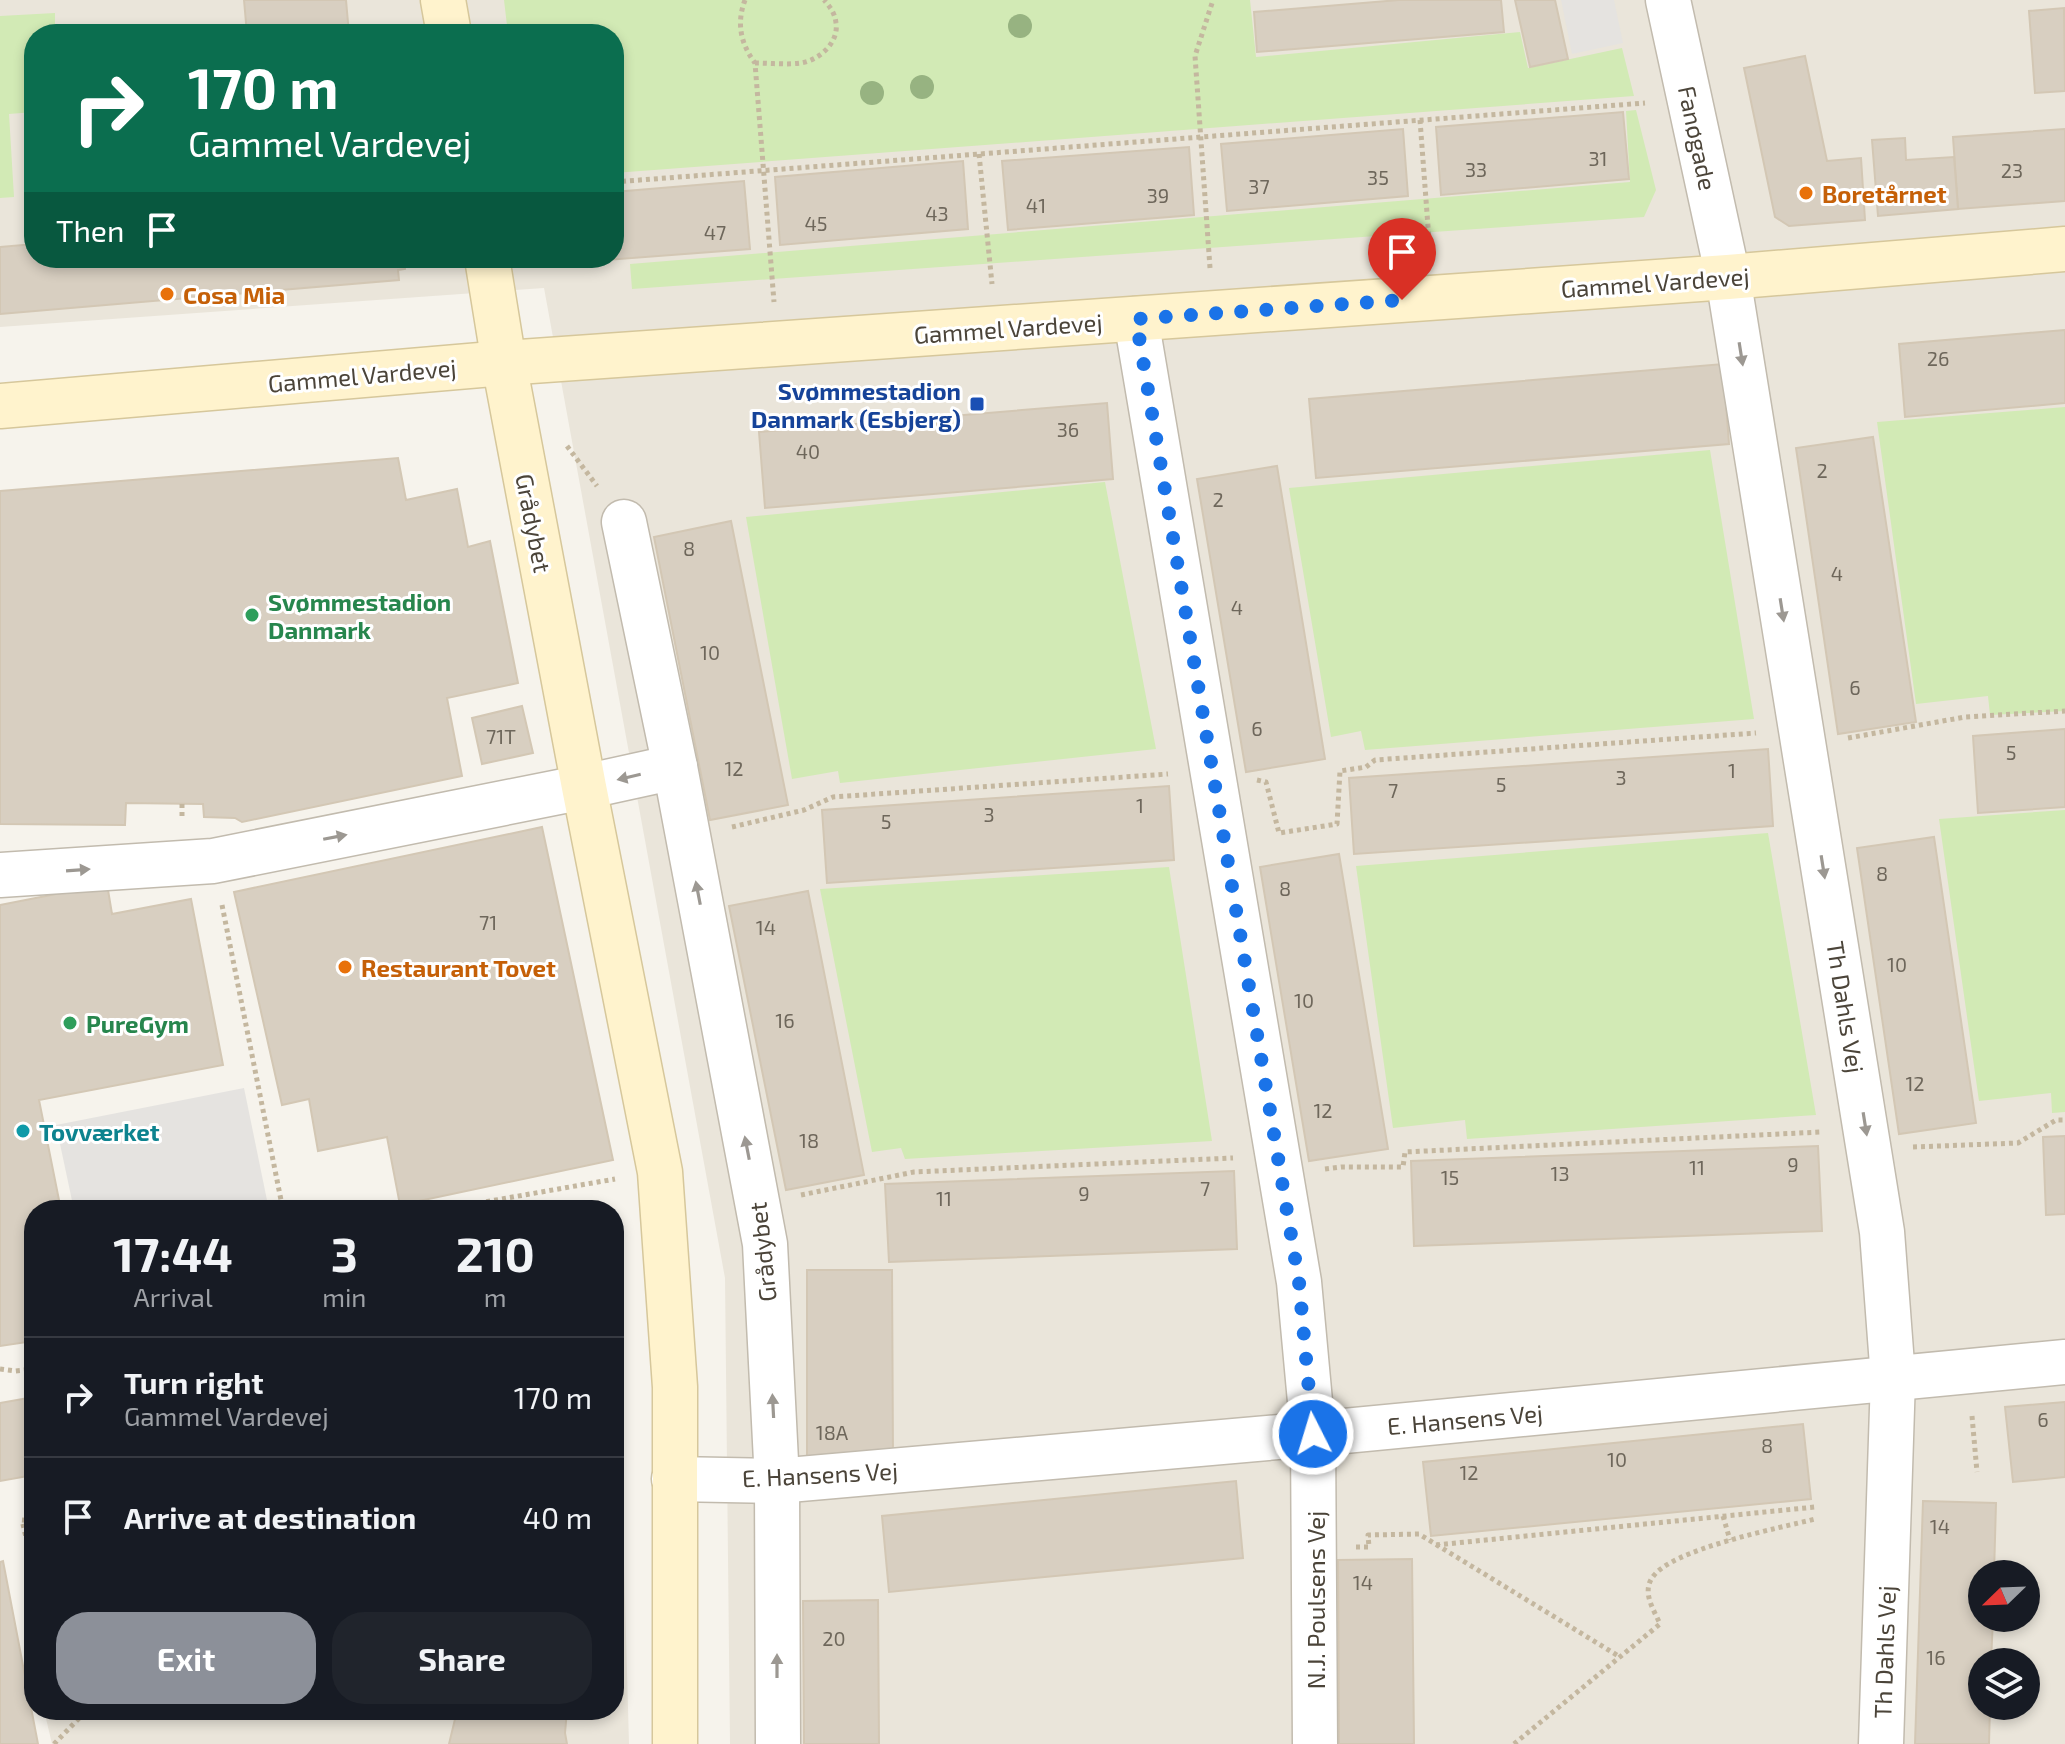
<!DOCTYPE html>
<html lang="en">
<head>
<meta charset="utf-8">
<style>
	body { margin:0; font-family:"Exo 2",sans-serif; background:#20242c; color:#f1f3f6; height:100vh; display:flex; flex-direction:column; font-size:30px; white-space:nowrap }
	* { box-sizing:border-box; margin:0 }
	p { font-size:26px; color:#9ea1a6 }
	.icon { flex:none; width:44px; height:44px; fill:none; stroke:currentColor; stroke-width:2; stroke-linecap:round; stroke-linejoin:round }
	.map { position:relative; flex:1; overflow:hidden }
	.drawer { position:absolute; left:24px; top:1200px; width:600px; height:520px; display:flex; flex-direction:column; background:#171b24; border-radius:32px; box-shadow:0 4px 12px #0003 }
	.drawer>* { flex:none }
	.hud { position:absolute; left:24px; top:24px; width:600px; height:244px; border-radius:32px; box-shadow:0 4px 12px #0003; background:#0b6e4f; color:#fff; overflow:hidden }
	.needle { width:52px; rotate:247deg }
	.buttons { position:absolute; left:1968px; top:1560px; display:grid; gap:16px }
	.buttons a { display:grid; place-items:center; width:72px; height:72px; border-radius:50%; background:#171b24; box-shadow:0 4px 12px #0003; font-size:40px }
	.pin { position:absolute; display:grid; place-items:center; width:68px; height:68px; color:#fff; margin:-82px -34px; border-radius:50% 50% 50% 0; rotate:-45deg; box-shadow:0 0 8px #0007 }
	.pin .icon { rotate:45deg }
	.me { position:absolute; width:88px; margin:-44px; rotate:355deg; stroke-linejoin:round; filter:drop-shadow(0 0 6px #0008) }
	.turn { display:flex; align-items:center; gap:28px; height:168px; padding:0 32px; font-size:36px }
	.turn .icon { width:104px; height:104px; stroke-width:2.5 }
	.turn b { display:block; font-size:56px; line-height:68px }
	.then { display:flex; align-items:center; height:76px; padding:0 32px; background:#0003; gap:16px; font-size:30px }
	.eta { display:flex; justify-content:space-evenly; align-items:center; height:136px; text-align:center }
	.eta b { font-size:48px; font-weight:700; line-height:56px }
	.button { display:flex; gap:16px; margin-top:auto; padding:16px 32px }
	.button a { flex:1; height:92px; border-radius:32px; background:#8c9099; color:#fff; font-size:32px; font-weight:700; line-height:92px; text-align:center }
	.button a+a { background:#20242c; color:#f1f3f6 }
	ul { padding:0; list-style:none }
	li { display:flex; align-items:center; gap:24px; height:120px; padding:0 32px; border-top:2px solid #363941 }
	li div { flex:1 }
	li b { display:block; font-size:30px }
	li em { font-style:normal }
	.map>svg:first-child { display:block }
	.residential { fill:#eae5da; fill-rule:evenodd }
	.green { fill:#d2eab5 }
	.parking { fill:#e5e3e0 }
	.building { fill:#d8cfc1; stroke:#d3c7b4; stroke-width:2 }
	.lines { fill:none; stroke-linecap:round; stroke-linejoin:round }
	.street-casing { stroke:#c2bbae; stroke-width:47 }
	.secondary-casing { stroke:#d6c79b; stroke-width:47 }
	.path { stroke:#c4b79f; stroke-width:5; stroke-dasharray:4 4; stroke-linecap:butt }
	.street { stroke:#fff; stroke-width:44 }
	.secondary { stroke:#fff3cd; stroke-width:44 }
	.tree { fill:#97b381 }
	.oneway { fill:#9c9892 }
	.route { stroke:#1a73e8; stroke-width:14; stroke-dasharray:0 25.2 }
	.food-dot { fill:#e8710a; stroke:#fff; stroke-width:3 }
	.transit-dot { fill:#1a4fb4; stroke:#fff; stroke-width:3 }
	.leisure-dot { fill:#2e9e5b; stroke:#fff; stroke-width:3 }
	.culture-dot { fill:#0f9aa8; stroke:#fff; stroke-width:3 }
	.labels { text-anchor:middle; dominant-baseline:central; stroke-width:6; stroke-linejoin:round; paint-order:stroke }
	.number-label { font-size:20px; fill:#6e675b }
	.street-label { font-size:24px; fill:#4b4439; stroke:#fff }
	.food-label { font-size:24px; font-weight:bold; fill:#c56008; stroke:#fff; text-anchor:start }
	.transit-label { font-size:24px; font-weight:bold; fill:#164399; stroke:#fff; text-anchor:end }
	.leisure-label { font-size:24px; font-weight:bold; fill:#27864d; stroke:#fff; text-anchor:start }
	.culture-label { font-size:24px; font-weight:bold; fill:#0d838f; stroke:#fff; text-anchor:start }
</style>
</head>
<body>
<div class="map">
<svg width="2065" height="1744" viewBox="0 0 2065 1744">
	<rect width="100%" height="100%" fill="#f6f3ec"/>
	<g class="residential">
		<path d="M0,0h2065v1744h-1335l-5,-466 -181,-990 -544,39zM34,34h580v224h-580zM1982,1574h44v44h-44zM1982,1662h44v44h-44z"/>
		<path d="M621,1455l8,289h-577l-8,-34h570v-254z"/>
	</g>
	<g class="green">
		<path d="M504,0h746l6,57 264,-25 8,36 94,-20 12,48 -1020,77v-139h-106z"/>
		<path d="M55,13v21h-21v78l-25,2 5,83 -14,1v-182z"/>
		<path d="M1636,110l20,80 -12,27 -1012,72 -2,-25 1000,-82 -4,-71z"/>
		<path d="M2065,407v304l-75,4 -2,-19 -72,8 -39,-282z"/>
		<path d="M1710,450l44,269 -389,31 -4,-19 -30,6 -42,-249z"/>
		<path d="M1105,482l51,267 -316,34 -2,-12 -46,8 -46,-262z"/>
		<path d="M2065,810v302l-13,1 -1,-20 -72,8 -40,-282z"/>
		<path d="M1768,833l48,282 -349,24 -2,-19 -72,8 -37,-262z"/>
		<path d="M1169,867l43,274 -307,18 -4,-11 -29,4 -52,-263z"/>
	</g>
	<g class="parking">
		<path d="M1561,0h53l9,43 -51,11z"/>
		<path d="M244,1088l25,122h-195l-18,-85z"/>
	</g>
	<g class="building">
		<path d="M244,0h102l3,34h-102z"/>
		<path d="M1399,0h102l3,32 -247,20 -3,-40z"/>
		<path d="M1515,0h40l13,59 -38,8z"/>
		<path d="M2064,8l1,83 -30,2 -6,-82z"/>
		<path d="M1805,56l22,105 34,-3 4,62 -76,6 -14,-9 -31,-149z"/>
		<path d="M1623,112l6,67 -188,16 -5,-68z"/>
		<path d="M1403,129l5,67 -181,15 -6,-67z"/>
		<path d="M2065,129v72l-107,8 -5,-72z"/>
		<path d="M1905,138l1,22 48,-3 4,52 -80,7 -6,-76z"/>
		<path d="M1189,147l5,68 -186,15 -6,-69z"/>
		<path d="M963,161l5,68 -188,16 -5,-68z"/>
		<path d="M744,181l6,68 -183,14 -1,-5h48v-66z"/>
		<path d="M34,244v14h370l1,11 -7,1 1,10 -399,34v-67z"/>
		<path d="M2065,330v73l-160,14 -6,-73z"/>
		<path d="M1723,364l6,80 -413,34 -7,-79z"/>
		<path d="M1107,403l6,76 -348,29 -6,-76z"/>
		<path d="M1873,437l43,285 -78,12 -42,-286z"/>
		<path d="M398,458l8,42 51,-11 11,58 22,-6 28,142 -71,15 15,78 -220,46 -7,-4 -31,-1 -1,-13 -77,-1 -1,22 -125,-1v-333z"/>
		<path d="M1277,466l48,293 -79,13 -49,-293z"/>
		<path d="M731,521l57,284 -78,15 -56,-283z"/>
		<path d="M522,706l11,47 -51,11 -10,-46z"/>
		<path d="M2065,729v78l-87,6 -5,-77z"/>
		<path d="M1768,749l5,77 -419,28 -5,-76z"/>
		<path d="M1169,786l5,74 -347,23 -5,-73z"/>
		<path d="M542,827l71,333 -213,45 -13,-68 -69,14 -9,-52 -27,6 -48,-213z"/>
		<path d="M1934,837l42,286 -77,11 -42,-286z"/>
		<path d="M1339,854l49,295 -79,12 -49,-294z"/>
		<path d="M107,884l5,30 79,-15 32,166 -184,35 22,110h-27v131l-34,5v-441z"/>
		<path d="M808,891l56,284 -78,15 -57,-284z"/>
		<path d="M2065,1136v78l-19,1 -3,-78z"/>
		<path d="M1818,1146l4,85 -408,15 -3,-85z"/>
		<path d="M1234,1171l3,78 -348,13 -4,-78z"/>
		<path d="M807,1270h85l1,190h-86z"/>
		<path d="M614,1361l8,45 -8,1z"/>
		<path d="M34,1397v78l-34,6v-78z"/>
		<path d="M2065,1402v75l-52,5 -8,-75z"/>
		<path d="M1803,1424l8,75 -380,37 -8,-74z"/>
		<path d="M1236,1481l7,77 -354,34 -7,-76z"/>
		<path d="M1923,1501l73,2 -2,71h-12v44h11l-2,44h-9v44h8l-1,38h-74z"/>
		<path d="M1412,1559l2,185h-75l-1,-184z"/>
		<path d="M3,1561l35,183h-38v-182z"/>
		<path d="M878,1600l1,144h-75l-1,-143z"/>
		<path d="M455,1710h112l-2,23 2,11h-118l7,-29z"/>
	</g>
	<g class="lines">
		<g class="street-casing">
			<g id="street">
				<path d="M1668,0l60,277 154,955 11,146 -12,366"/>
				<path d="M1136,319l163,963 14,152 2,310"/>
				<path d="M624,522l51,245 90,477 12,237 1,263"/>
				<path d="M0,875l213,-14 371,-74 91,-20"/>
				<path d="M674,1479l103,2 536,-47 752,-72"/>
			</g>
		</g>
		<g class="secondary-casing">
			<g id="secondary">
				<path d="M443,0l6,34"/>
				<path d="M487,258l17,105 80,424 76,385 15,215v357"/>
				<path d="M0,406l504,-43 1224,-86 337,-28"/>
			</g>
		</g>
		<g class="path">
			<path d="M745,0c-9,24 -4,44 10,63l19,239"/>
			<path d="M755,63c15,0 32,2 46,0 19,-3 38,-21 35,-40 -1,-10 -6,-16 -12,-23"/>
			<path d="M1420,120l10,133"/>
			<path d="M979,154l13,130"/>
			<path d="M614,182l1031,-79"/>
			<path d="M1210,268l-15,-212 18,-56"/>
			<path d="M567,446l30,40"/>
			<path d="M1848,738l117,-21 100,-6"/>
			<path d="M1257,780l9,2 13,51 58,-9 3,-53 26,-4 9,-7 381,-27"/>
			<path d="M182,804v15"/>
			<path d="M732,827l72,-17 29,-13 335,-23"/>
			<path d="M222,905l61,305"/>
			<path d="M1913,1147l105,-4 38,-23h9"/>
			<path d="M1325,1169l16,-2h62l2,-15 416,-20"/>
			<path d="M801,1195l113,-23 319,-14"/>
			<path d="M439,1210l176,-31"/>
			<path d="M0,1369l15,2 19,-2"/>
			<path d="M1972,1416l5,56"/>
			<path d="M1723,1516l7,24"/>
			<path d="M34,1521l-12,-1 12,52"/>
			<path d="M1436,1545l379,-38"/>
			<path d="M1356,1547h13l-1,-12 51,-1 201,123"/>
			<path d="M54,1744l33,-34"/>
			<path d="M1514,1744l146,-120c-6,-14 -18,-31 -8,-46 18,-29 128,-50 163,-59"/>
		</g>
		<use href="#street" class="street"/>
		<use href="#secondary" class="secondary"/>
	</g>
	<g class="tree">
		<circle cx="1020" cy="26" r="12"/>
		<circle cx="922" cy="87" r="12"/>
		<circle cx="872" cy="93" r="12"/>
	</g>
	<defs><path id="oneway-solid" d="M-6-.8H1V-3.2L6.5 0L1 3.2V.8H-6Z" transform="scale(2)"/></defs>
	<g class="oneway">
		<use href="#oneway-solid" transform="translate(1741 354) rotate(81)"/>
		<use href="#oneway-solid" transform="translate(1782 610) rotate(81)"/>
		<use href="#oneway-solid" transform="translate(629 777) rotate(167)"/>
		<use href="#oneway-solid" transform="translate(335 837) rotate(-11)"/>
		<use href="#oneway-solid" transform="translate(1823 867) rotate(81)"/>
		<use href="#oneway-solid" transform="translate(78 870) rotate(-4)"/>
		<use href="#oneway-solid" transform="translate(698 893) rotate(-101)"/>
		<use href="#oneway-solid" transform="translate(1865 1124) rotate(81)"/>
		<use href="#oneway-solid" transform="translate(747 1148) rotate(-101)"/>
		<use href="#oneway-solid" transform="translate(773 1406) rotate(-93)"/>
		<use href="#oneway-solid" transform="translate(777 1666) rotate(-90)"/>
	</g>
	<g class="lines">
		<path class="route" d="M1313,1434l-14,-152 -163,-963 266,-19"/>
	</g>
	<g class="food-dot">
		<circle cx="1806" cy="193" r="8"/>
		<circle cx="167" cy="294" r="8"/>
		<circle cx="345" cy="967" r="8"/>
	</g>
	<rect class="transit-dot" x="969" y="396" width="16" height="16" rx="4"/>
	<g class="leisure-dot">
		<circle cx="252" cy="615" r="8"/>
		<circle cx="70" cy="1023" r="8"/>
	</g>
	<circle class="culture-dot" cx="23" cy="1131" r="8"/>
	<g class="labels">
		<g class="number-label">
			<text x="1598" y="158">31</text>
			<text x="1476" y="169">33</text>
			<text x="2012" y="170">23</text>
			<text x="1378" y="177">35</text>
			<text x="1259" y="186">37</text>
			<text x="1158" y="195">39</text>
			<text x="1036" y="205">41</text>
			<text x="937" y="213">43</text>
			<text x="816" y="223">45</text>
			<text x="715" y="232">47</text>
			<text x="1938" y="358">26</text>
			<text x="1068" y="429">36</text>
			<text x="808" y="451">40</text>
			<text x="1822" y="470">2</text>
			<text x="1218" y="499">2</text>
			<text x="689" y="548">8</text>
			<text x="1837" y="573">4</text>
			<text x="1237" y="607">4</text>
			<text x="710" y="652">10</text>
			<text x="1855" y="687">6</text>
			<text x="1257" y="728">6</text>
			<text x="501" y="736">71T</text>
			<text x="2011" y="752">5</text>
			<text x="734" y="768">12</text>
			<text x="1732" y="770">1</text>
			<text x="1621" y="777">3</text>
			<text x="1501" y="784">5</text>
			<text x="1393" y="790">7</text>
			<text x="1140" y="805">1</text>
			<text x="989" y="814">3</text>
			<text x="886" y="821">5</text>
			<text x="1882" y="873">8</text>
			<text x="1285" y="888">8</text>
			<text x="488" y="922">71</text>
			<text x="766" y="927">14</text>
			<text x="1897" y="964">10</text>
			<text x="1304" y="1000">10</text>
			<text x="785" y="1020">16</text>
			<text x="1915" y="1083">12</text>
			<text x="1323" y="1110">12</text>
			<text x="809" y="1140">18</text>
			<text x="1793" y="1164">9</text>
			<text x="1697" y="1167">11</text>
			<text x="1560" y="1173">13</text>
			<text x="1450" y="1177">15</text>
			<text x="1205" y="1188">7</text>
			<text x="1084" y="1193">9</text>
			<text x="944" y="1198">11</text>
			<text x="2043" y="1419">6</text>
			<text x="832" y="1432">18A</text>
			<text x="1767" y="1445">8</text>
			<text x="1617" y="1459">10</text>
			<text x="1469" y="1472">12</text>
			<text x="1940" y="1526">14</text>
			<text x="1363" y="1582">14</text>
			<text x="834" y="1638">20</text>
			<text x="1936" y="1657">16</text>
		</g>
		<g class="street-label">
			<text transform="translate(1698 138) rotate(78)">Fanøgade</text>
			<text transform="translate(1655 282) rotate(-4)">Gammel Vardevej</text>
			<text transform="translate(1008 328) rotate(-4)">Gammel Vardevej</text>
			<text transform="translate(362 375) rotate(-5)">Gammel Vardevej</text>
			<text transform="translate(534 523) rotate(79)">Grådybet</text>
			<text transform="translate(1846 1007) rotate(81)">Th Dahls Vej</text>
			<text transform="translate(762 1252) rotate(-96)">Grådybet</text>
			<text transform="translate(1465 1419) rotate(-5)">E. Hansens Vej</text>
			<text transform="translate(820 1474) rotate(-3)">E. Hansens Vej</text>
			<text transform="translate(1315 1600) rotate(-90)">N.J. Poulsens Vej</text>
			<text transform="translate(1884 1652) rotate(-88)">Th Dahls Vej</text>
		</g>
		<g class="food-label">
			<text x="1822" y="193">Boretårnet</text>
			<text x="183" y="294">Cosa Mia</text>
			<text x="361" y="967">Restaurant Tovet</text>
		</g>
		<g class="transit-label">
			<text x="961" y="390">Svømmestadion<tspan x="961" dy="28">Danmark (Esbjerg)</tspan></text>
		</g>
		<g class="leisure-label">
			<text x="268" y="601">Svømmestadion<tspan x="268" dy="28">Danmark</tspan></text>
			<text x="86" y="1023">PureGym</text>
		</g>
		<g class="culture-label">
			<text x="39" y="1131">Tovværket</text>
		</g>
	</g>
</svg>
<div class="buttons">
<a><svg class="needle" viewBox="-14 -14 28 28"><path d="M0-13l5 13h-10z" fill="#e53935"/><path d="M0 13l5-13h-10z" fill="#9ea1a6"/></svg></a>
<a><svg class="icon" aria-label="layers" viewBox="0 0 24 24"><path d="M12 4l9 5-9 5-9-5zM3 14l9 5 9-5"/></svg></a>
</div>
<div class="pin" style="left:1402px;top:300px;background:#d93025"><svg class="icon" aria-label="arrive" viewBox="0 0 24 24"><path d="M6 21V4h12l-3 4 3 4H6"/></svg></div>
<svg class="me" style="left:1313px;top:1434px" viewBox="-20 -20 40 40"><circle r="17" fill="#1a73e8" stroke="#fff" stroke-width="3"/><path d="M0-11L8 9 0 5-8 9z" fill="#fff"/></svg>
<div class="hud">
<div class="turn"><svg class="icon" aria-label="right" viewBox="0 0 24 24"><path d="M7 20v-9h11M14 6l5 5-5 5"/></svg><div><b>170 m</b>Gammel Vardevej</div></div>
<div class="then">Then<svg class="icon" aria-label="arrive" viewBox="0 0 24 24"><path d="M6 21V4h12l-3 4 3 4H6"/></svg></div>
</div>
<section class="drawer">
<div class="eta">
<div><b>17:44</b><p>Arrival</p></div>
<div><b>3</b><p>min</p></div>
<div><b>210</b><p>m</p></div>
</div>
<ul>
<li><svg class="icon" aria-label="right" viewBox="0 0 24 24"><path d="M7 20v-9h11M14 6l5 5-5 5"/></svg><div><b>Turn right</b><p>Gammel Vardevej</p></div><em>170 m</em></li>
<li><svg class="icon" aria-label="arrive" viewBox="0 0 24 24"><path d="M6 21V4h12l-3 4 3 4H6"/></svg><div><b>Arrive at destination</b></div><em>40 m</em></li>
</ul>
<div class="button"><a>Exit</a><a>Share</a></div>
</section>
</div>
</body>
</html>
